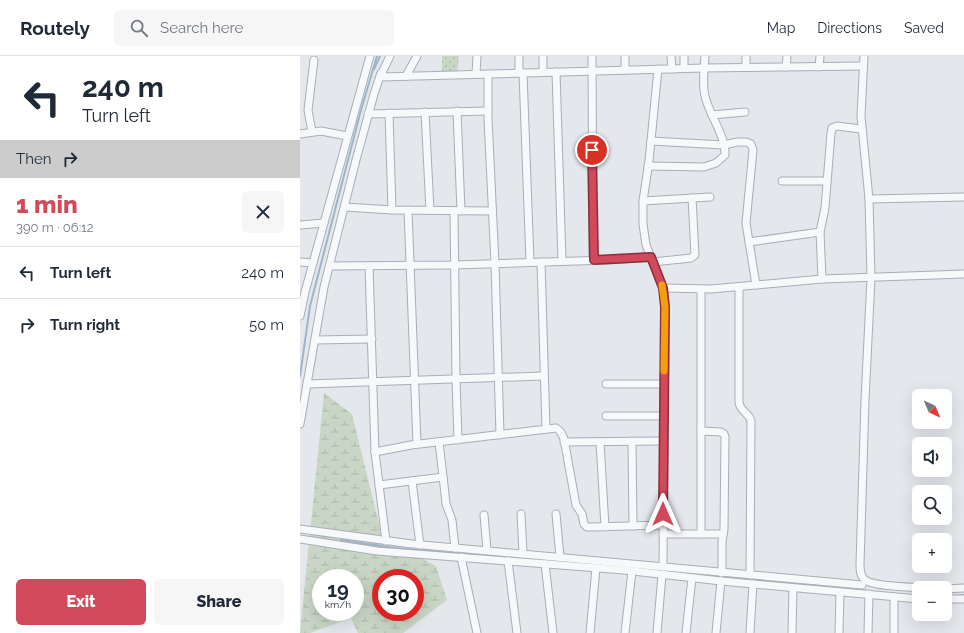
<!DOCTYPE html>
<html lang="en">
<head>
<meta charset="utf-8">
<style>
	body { margin:0; font-family:Raleway,sans-serif; background:#f6f6f7; color:#1f2937; height:100vh; display:flex; flex-direction:column; font-size:15px; white-space:nowrap }
	* { box-sizing:border-box; margin:0 }
	p { font-size:13px; color:#747a83 }
	.icon { flex:none; width:22px; height:22px; fill:none; stroke:currentColor; stroke-width:2; stroke-linecap:round; stroke-linejoin:round }
	.map { position:relative; flex:1; overflow:hidden }
	.sheet { display:flex; flex-direction:column; background:#fff; width:300px }
	.sheet>* { flex:none }
	.banner { background:#fff; color:#1f2937; overflow:hidden }
	.needle { width:26px; rotate:136deg }
	.buttons { position:absolute; left:612px; top:333px; display:grid; gap:8px }
	.buttons a { display:grid; place-items:center; width:40px; height:40px; border-radius:6px; background:#fff; box-shadow:0 4px 16px #0002; font-size:20px }
	.speed { position:absolute; left:12px; top:513px; display:flex; gap:8px; font-size:20px; font-weight:700; text-align:center }
	.speed>* { display:grid; place-content:center; width:52px; height:52px; border-radius:50%; background:#fff; box-shadow:0 4px 16px #0002; line-height:1 }
	.speed small { font-size:10px; font-weight:400 }
	.speed .limit { border:6px solid #d22; background:#fff; color:#111 }
	.pin { position:absolute; display:grid; place-items:center; width:34px; height:34px; color:#fff; margin:-17px; border:2px solid #fff; border-radius:50%; box-shadow:0 1px 4px #0007 }
	.me { position:absolute; width:44px; margin:-22px; rotate:0deg; stroke-linejoin:round; filter:drop-shadow(0 0 3px #0008) }
	.turn { display:flex; align-items:center; gap:14px; height:84px; padding:0 16px; font-size:18px }
	.turn .icon { width:52px; height:52px; stroke-width:2.5 }
	.turn b { display:block; font-size:28px; line-height:34px }
	.then { display:flex; align-items:center; height:38px; padding:0 16px; background:#0003; gap:8px; font-size:15px }
	.round { display:grid; place-items:center; flex:none; width:42px; height:42px; border-radius:6px; background:#f6f6f7 }
	.summary { display:flex; align-items:center; justify-content:space-between; height:68px; padding:0 16px }
	h1 { font-size:24px; font-weight:800; line-height:30px; color:#d1495b }
	.action { display:flex; gap:8px; margin-top:auto; padding:8px 16px }
	.action a { flex:1; height:46px; border-radius:6px; background:#d1495b; color:#fff; font-size:16px; font-weight:800; line-height:46px; text-align:center }
	.action a+a { background:#f6f6f7; color:#1f2937 }
	ul { padding:0; list-style:none }
	li { display:flex; align-items:center; gap:12px; height:52px; padding:0 16px; border-top:1px solid #e0e1e3 }
	li div { flex:1 }
	li b { display:block; font-size:15px }
	li em { font-style:normal }
	header { display:flex; align-items:center; gap:24px; box-sizing:border-box; height:56px; padding:0 20px; background:#fff; border-bottom:1px solid #e0e1e3 }
	header strong { font-size:19px }
	nav { display:flex; gap:22px; margin-inline-start:auto; font-size:14px }
	.search { width:280px; height:36px; background:#f6f6f7; display:flex; align-items:center; gap:10px; box-sizing:border-box; padding:0 14px; border-radius:6px; color:#747a83; font-size:15px }
	main { display:flex; flex:1; min-height:0 }
	.map>svg:first-child { display:block }
	.wetland { fill:url(#wetland-marsh); fill-rule:evenodd }
	.garden { fill:url(#garden-dots) }
	.lines { fill:none; stroke-linecap:round; stroke-linejoin:round }
	.stream { stroke:#9fb4cc; stroke-width:2 }
	.minor-casing { stroke:#a9aeb7; stroke-width:9 }
	.minor { stroke:#f7f8fa; stroke-width:7 }
	.route-casing { stroke:#882f3b; stroke-width:10 }
	.route { stroke:#d1495b; stroke-width:7 }
	.slow { stroke:#f59e0b; stroke-width:7 }
</style>
</head>
<body>
<header>
<strong>Routely</strong>
<div class="search"><svg class="icon" aria-label="search" viewBox="0 0 24 24"><circle cx="10" cy="10" r="6"/><path d="M15 15l6 6"/></svg>Search here</div>
<nav><a>Map</a><a>Directions</a><a>Saved</a></nav>
</header>
<main>
<section class="sheet">
<div class="banner">
<div class="turn"><svg class="icon" aria-label="left" viewBox="0 0 24 24"><path d="M17 20v-9H6M10 6l-5 5 5 5"/></svg><div><b>240 m</b>Turn left</div></div>
<div class="then">Then<svg class="icon" aria-label="right" viewBox="0 0 24 24"><path d="M7 20v-9h11M14 6l5 5-5 5"/></svg></div>
</div>
<div class="summary"><div><h1>1 min</h1><p>390 m · 06:12</p></div><a class="round"><svg class="icon" aria-label="close" viewBox="0 0 24 24"><path d="M6 6l12 12M18 6L6 18"/></svg></a></div>
<ul>
<li><svg class="icon" aria-label="left" viewBox="0 0 24 24"><path d="M17 20v-9H6M10 6l-5 5 5 5"/></svg><div><b>Turn left</b></div><em>240 m</em></li>
<li><svg class="icon" aria-label="right" viewBox="0 0 24 24"><path d="M7 20v-9h11M14 6l5 5-5 5"/></svg><div><b>Turn right</b></div><em>50 m</em></li>
</ul>
<div class="action"><a>Exit</a><a>Share</a></div>
</section>
<div class="map">
<svg width="664" height="577" viewBox="0 0 664 577">
	<defs>
		<pattern id="wetland-marsh" width="20" height="14" patternUnits="userSpaceOnUse"><rect width="20" height="14" fill="#c9d6c5"/><path d="M1 5h8M5 5V1M11 12h8M15 12V8" fill="none" stroke="#adb8ab"/></pattern>
		<pattern id="garden-dots" width="8" height="8" patternUnits="userSpaceOnUse"><rect width="8" height="8" fill="#c9d6c5"/><path d="M2 2h.1M6 6h.1" fill="none" stroke="#adb8ab" stroke-width="1.8" stroke-linecap="round"/></pattern>
	</defs>
	<rect width="100%" height="100%" fill="#e4e7ec"/>
	<path class="wetland" d="M24,337l28,21 30,122 54,30 11,34 -44,33h-45l-7,-15 -41,15h-10zM21,522h34v34h-34zM81,522h34v34h-34z"/>
	<path class="garden" d="M142,0h17l-2,16 -15,-1z"/>
	<g class="lines">
		<g class="stream">
			<path d="M74,13l6,-13"/>
			<path d="M0,320l10,-70 51,-196 16,-54"/>
			<path d="M41,484l53,8 104,9"/>
			<path d="M363,515l205,20"/>
			<path d="M655,540l9,-1"/>
		</g>
		<g class="minor-casing">
			<g id="minor">
				<path d="M90,0l-10,21 324,-9 159,-2"/>
				<path d="M292,0l1,204"/>
				<path d="M371,0l1,13"/>
				<path d="M384,0v12"/>
				<path d="M564,0l-3,60 8,83 2,79 -6,122 -5,164c0,6 0,11 4,15 7,8 51,8 62,9"/>
				<path d="M446,11v-11"/>
				<path d="M486,11l1,-11"/>
				<path d="M519,11l1,-11"/>
				<path d="M358,13l-9,92 -6,40v23l3,21 17,43 2,19 -2,260"/>
				<path d="M325,14v-14"/>
				<path d="M243,16v-16"/>
				<path d="M256,16l6,189"/>
				<path d="M219,17v-17"/>
				<path d="M223,17l7,189"/>
				<path d="M176,18l1,-18"/>
				<path d="M188,18v45l7,144 5,172"/>
				<path d="M106,20l11,-20"/>
				<path d="M157,55l4,100"/>
				<path d="M125,56l5,98"/>
				<path d="M89,57l3,97"/>
				<path d="M68,58l120,-3"/>
				<path d="M412,59l33,-3"/>
				<path d="M12,76l-4,-22 6,-50"/>
				<path d="M0,78l21,-3 26,5"/>
				<path d="M351,85l73,4 13,-3h9l5,2 2,6 -7,73 10,62"/>
				<path d="M348,110l56,1 12,-4 9,-8c1,-19 -16,-40 -20,-59 -3,-12 -1,-27 0,-40"/>
				<path d="M482,125h45"/>
				<path d="M569,143l95,-2"/>
				<path d="M343,145l67,-4"/>
				<path d="M45,151l47,3 100,1"/>
				<path d="M108,154l9,234"/>
				<path d="M154,155l2,168 2,61"/>
				<path d="M0,169l24,-2"/>
				<path d="M449,186l71,-10"/>
				<path d="M0,206l13,1"/>
				<path d="M241,206l5,167"/>
				<path d="M353,206l38,-4 4,-3 -3,-57"/>
				<path d="M30,210l124,-1 154,-5 43,-3"/>
				<path d="M69,210l6,186 11,89"/>
				<path d="M522,223l-2,-47 5,-24 6,-75 1,-5 5,-2 24,3"/>
				<path d="M439,231v115c1,10 10,10 12,19l-1,154"/>
				<path d="M363,232l48,1 111,-10 142,-5"/>
				<path d="M401,233v245"/>
				<path d="M0,260l5,-24 65,-236"/>
				<path d="M15,284l57,-1"/>
				<path d="M7,328l236,-8"/>
				<path d="M306,328h58"/>
				<path d="M306,360h58"/>
				<path d="M0,368l24,-137 32,-127 18,-66 7,-21"/>
				<path d="M401,375l20,1 3,2 1,3 -1,92 -2,13v31"/>
				<path d="M332,385l1,85"/>
				<path d="M139,386l6,52 1,10 6,16 3,28"/>
				<path d="M264,386l99,-1"/>
				<path d="M300,386l5,85"/>
				<path d="M75,396l36,-7 145,-17c5,3 6,6 8,11l12,66 6,9 2,10 3,3h5l71,-2"/>
				<path d="M112,425l8,64"/>
				<path d="M79,429l64,-8"/>
				<path d="M221,458l2,39"/>
				<path d="M256,458l4,43"/>
				<path d="M184,459l3,35"/>
				<path d="M0,473l112,15 450,41"/>
				<path d="M363,478h60"/>
				<path d="M0,483l77,12 247,19 97,11 198,18"/>
				<path d="M161,501l16,76"/>
				<path d="M208,505l9,72"/>
				<path d="M245,508l8,69"/>
				<path d="M645,533l19,-1"/>
				<path d="M645,543h19"/>
				<path d="M290,577l6,-65"/>
				<path d="M325,577l7,-62"/>
				<path d="M357,577l5,-58"/>
				<path d="M386,577l6,-55"/>
				<path d="M416,577l5,-52"/>
				<path d="M450,577l3,-49"/>
				<path d="M492,577l1,-45"/>
				<path d="M539,577l1,-41"/>
				<path d="M568,577l1,-39"/>
				<path d="M594,577v-36"/>
			</g>
		</g>
		<use href="#minor" class="minor"/>
	</g>
	<g class="lines">
		<g class="route-casing">
			<path id="route" d="M292,94l2,110 57,-3 12,31 2,19 -2,207"/>
		</g>
		<use href="#route" class="route"/>
		<path class="slow" d="M362,229l3,22 -1,64"/>
	</g>
</svg>
<div class="buttons">
<a><svg class="needle" viewBox="-14 -14 28 28"><path d="M0-13l5 13h-10z" fill="#e53935"/><path d="M0 13l5-13h-10z" fill="#747a83"/></svg></a>
<a><svg class="icon" aria-label="sound" viewBox="0 0 24 24"><path d="M4 9h4l5-4v14l-5-4H4zM17 9q2 3 0 6"/></svg></a>
<a><svg class="icon" aria-label="search" viewBox="0 0 24 24"><circle cx="10" cy="10" r="6"/><path d="M15 15l6 6"/></svg></a>
<a>+</a>
<a>−</a>
</div>
<div class="speed"><div>19<small>km/h</small></div><div class="limit">30</div></div>
<div class="pin" style="left:292px;top:94px;background:#d93025"><svg class="icon" aria-label="arrive" viewBox="0 0 24 24"><path d="M6 21V4h12l-3 4 3 4H6"/></svg></div>
<svg class="me" style="left:363px;top:458px" viewBox="-20 -20 40 40"><path d="M0-17L14 15 0 8-14 15z" fill="#d1495b" stroke="#fff" stroke-width="4"/></svg>
</div>
</main>
</body>
</html>
